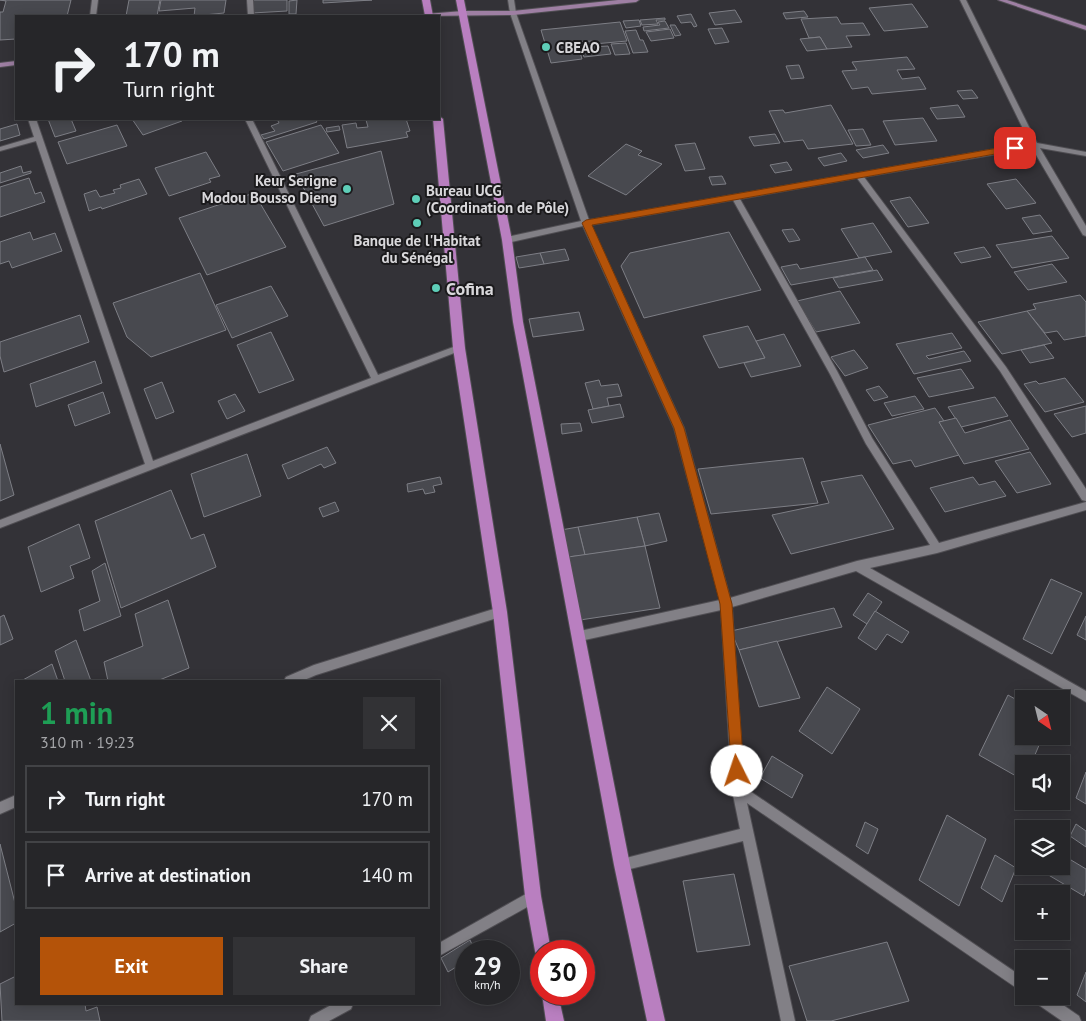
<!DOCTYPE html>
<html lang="en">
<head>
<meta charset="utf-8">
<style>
	body { margin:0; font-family:"PT Sans",sans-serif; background:#323235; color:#f1f3f6; height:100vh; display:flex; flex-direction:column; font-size:19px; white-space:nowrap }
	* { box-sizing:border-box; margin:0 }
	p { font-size:16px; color:#a4a5a8 }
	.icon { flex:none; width:28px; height:28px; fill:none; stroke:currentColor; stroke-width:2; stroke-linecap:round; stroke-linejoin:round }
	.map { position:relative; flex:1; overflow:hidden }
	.side { position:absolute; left:15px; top:680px; width:425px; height:325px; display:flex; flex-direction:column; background:#262629; border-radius:0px; box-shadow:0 2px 12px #0003,0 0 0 1px #424346 }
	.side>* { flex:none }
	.guide { position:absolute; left:15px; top:15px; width:425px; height:105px; border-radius:0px; box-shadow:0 2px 12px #0003,0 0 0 1px #424346; background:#262629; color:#f1f3f6; overflow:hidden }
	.needle { width:32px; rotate:145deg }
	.buttons { position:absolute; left:1015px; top:690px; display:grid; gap:10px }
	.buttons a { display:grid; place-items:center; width:55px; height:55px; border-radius:0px; background:#262629; box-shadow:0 2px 12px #0003,0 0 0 1px #424346; font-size:25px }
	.speed { position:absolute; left:455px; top:940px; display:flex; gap:10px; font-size:25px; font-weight:700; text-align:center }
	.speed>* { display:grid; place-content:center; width:65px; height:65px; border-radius:50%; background:#262629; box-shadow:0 2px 12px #0003,0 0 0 1px #424346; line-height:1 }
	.speed small { font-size:12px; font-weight:400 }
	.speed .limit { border:8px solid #d22; background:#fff; color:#111 }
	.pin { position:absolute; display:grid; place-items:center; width:42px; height:42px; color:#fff; margin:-21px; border-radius:10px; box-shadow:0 2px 8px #0006 }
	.me { position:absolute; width:55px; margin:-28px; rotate:356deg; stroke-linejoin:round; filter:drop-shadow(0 0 4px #0008) }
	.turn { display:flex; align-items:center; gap:18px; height:105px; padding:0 25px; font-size:22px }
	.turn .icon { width:65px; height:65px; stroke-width:2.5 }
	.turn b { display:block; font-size:35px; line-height:42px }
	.round { display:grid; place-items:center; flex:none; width:52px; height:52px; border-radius:0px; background:#323235 }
	.head { display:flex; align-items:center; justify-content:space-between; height:85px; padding:0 25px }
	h1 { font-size:30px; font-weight:800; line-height:38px; color:#1e9e55 }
	.cta { display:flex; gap:10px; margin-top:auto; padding:10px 25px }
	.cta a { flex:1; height:58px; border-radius:0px; background:#b45309; color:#fff; font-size:20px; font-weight:800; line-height:58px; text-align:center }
	.cta a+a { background:#323235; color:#f1f3f6 }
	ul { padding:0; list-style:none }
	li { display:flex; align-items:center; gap:15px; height:68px; margin:0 10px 8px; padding:0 15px; border:2px solid #424346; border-radius:0px }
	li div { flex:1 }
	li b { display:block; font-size:19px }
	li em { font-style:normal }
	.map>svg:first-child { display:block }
	.building { fill:#48494f; stroke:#7d7e85 }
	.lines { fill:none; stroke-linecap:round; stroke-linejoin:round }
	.street-casing { stroke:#504e53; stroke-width:2 }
	.secondary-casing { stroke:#504e53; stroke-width:2 }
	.primary-casing { stroke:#504e53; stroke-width:2 }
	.street { fill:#828086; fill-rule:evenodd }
	.secondary { fill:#9e7fa3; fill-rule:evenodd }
	.primary { fill:#b97fc0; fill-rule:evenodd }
	.route { fill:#b45309; stroke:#753606 }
	.poi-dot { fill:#5eceb8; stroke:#1b1a1c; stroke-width:2 }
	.labels { text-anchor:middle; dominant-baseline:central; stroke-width:4; stroke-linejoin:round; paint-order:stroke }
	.far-poi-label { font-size:15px; font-weight:bold; fill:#d9d8db; stroke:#1b1a1c; text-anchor:start }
	.poi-label { font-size:18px; font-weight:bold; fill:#d9d8db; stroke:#1b1a1c; text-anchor:start }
</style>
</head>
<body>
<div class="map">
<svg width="1086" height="1021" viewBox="0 0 1086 1021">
	<rect width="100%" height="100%" fill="#333237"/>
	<g class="building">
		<path d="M0,0h71l-4,16h-51v23l-16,1v-28h3l3,-11z"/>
		<path d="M129,0h31l-3,16h-31z"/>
		<path d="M161,0h65l-2,13 -30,3 1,-8 -36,3z"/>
		<path d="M253,0h34v11l-35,2z"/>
		<path d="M297,0l-1,14h-7v-13z"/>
		<path d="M323,0h49l-49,3z"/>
		<path d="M912,4l16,23 -44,4 -15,-23z"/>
		<path d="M735,10l7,12 -27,3 -6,-12z"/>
		<path d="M804,11l4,6 -22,2 -3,-6z"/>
		<path d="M691,14l6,12 -3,1 -3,-5 -10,1 -4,-7z"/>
		<path d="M837,17l4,7 22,-1 7,12 -24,1 6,11 -25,2 -7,-12 -11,1 -8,-19z"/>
		<path d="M665,18v2h-9l2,4 -16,1 -2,-5z"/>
		<path d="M639,20l2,6 -15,2 -3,-7z"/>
		<path d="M665,21l4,7 -25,3 -1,-4 17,-2 -2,-3z"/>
		<path d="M620,22l7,19 -33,3 -1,-3 -16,1 5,17 -31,4 -10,-33z"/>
		<path d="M670,25h5l6,10 -6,1z"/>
		<path d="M722,28l7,14 -14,2 -7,-15z"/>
		<path d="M670,29l4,9 -23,3 -5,-9z"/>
		<path d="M636,30l4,10h3l5,12 -15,1 -8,-22z"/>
		<path d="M820,37l7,12 -20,2 -7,-12z"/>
		<path d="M591,43l1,4 16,-1 3,8 -27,3 -4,-13z"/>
		<path d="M626,43l4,11 -15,1 -4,-11z"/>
		<path d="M907,57l8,12 -18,1 5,9 17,-2 7,12 -54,5 -4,-7 -16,2 -10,-18 15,-1 -5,-8z"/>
		<path d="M799,65l5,13 -13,1 -5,-13z"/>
		<path d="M972,90l6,8 -15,1 -6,-8z"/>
		<path d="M831,105l22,39 -45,5 -5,-9 -19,2 -15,-31 14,-1 2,3z"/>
		<path d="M958,105l7,12 -28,2 -7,-11z"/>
		<path d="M923,118l14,23 -42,4 -12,-24z"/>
		<path d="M48,119h23l5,12 -21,6z"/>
		<path d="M132,119h48l2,2 -39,14z"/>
		<path d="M277,119h38l2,3 -53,17 -3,-4 14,-4 -4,-5 8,-3z"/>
		<path d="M377,119h29l4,12 -4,1 2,5 -61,11 -5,-23 14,-2 1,5 11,-1 -2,-7z"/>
		<path d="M17,124l3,11 -20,6v-12z"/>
		<path d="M117,125l10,21 -60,18 -9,-22z"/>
		<path d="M321,125l18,28 -56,18 -17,-29z"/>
		<path d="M339,126l1,4 -13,2 -1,-4z"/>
		<path d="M863,129l8,16 -15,1 -8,-16z"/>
		<path d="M775,134l5,9 -26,3 -5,-9z"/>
		<path d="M695,143l10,26 -20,2 -10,-26z"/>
		<path d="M626,144l16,7 -4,4 24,9 -36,31 -38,-19z"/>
		<path d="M883,145l6,8 -26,5 -7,-8z"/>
		<path d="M381,151l13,53 -70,22 -28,-52z"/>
		<path d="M206,152l14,24 -11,3 2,3 -42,14 -14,-28z"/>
		<path d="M841,153l6,8 -23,5 -6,-8z"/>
		<path d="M787,162l5,8 -17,3 -5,-8z"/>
		<path d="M21,166l2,7 8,-2v2l-31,10v-10z"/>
		<path d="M722,176l4,8 -14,1 -3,-8z"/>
		<path d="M29,178l6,16 6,-2 4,10 -45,15v-30z"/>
		<path d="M139,179l8,15 -45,15 -1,-2 -12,4 -5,-17 12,-4 4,7 7,-2 8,-2 -2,-3 8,-2 -1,-3z"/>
		<path d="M1016,179l20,24 -30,6 -19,-25z"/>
		<path d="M254,193l32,54 -79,28 -28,-57z"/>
		<path d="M910,197l19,26 -21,4 -18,-26z"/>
		<path d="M1040,215l12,16 -19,3 -11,-16z"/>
		<path d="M873,223l19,29 -33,6 -18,-29z"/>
		<path d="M793,229l7,11 -11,2 -7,-12z"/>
		<path d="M30,232l3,8 22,-7 7,18 -50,17 -3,-7 -9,3v-22z"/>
		<path d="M729,232l32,58 -117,28 -23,-52 9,-13z"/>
		<path d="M1052,236l17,22 -57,10 -16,-23z"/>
		<path d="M984,247l7,10 -30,6 -7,-10z"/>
		<path d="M565,249l4,11 -25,4 -4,-11z"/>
		<path d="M540,253l4,11 -25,4 -3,-11z"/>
		<path d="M865,257l8,13 -82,15 -10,-18 16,-3 3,5z"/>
		<path d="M1052,264l15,18 -39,8 -14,-18z"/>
		<path d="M877,270l6,10 -44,8 -6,-10z"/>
		<path d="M200,273l26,57 -75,27 -24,-20 -14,-34z"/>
		<path d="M271,286l17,30 -56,22 -16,-33z"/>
		<path d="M840,291l20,32 -44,9 -19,-31z"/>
		<path d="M1080,295l6,7v34l-22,4 -7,-9 -12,2 -18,-22 9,-2 -3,-5z"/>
		<path d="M1027,311l25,32 -50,11 -24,-32z"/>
		<path d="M579,312l5,18 -51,7 -4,-18z"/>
		<path d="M80,315l9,27 -85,30 -4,-16v-14z"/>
		<path d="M748,326l17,32 -46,10 -16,-32z"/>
		<path d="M271,332l23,48 -35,13 -22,-48z"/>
		<path d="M952,333l10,15 -36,8 3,3 35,-8 7,10 -57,13 -18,-30z"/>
		<path d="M784,334l17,32 -50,11 -7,-14 21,-5 -9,-17z"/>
		<path d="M1044,345l10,13 -24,5 -9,-13z"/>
		<path d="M854,350l14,18 -23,8 -14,-19z"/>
		<path d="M95,361l7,22 -66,24 -6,-23z"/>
		<path d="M961,369l13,19 -45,9 -12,-19z"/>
		<path d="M1065,378l19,24 -39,10 -21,-28 12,-3 3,3z"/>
		<path d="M599,380l2,6 17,-2 4,12 -15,2 2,8 -16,3 -8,-26z"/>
		<path d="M162,382l12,30 -18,7 -12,-30z"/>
		<path d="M879,386l9,11 -14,4 -8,-11z"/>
		<path d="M103,392l7,21 -35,13 -7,-21z"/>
		<path d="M235,394l10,17 -18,8 -9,-18z"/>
		<path d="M915,396l9,13 -32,7 -8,-13z"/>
		<path d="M995,397l13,19 -47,11 -13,-20z"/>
		<path d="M620,404l4,13 -32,6 -4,-13z"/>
		<path d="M1086,406v27l-14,4 -18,-23z"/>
		<path d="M935,408l9,13 -5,1 20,33 -44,12 -4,-7 -18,4 -25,-39z"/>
		<path d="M956,418l9,15 45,-13 19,29 -65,15 -25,-42z"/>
		<path d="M580,423l2,8 -20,3 -1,-10z"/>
		<path d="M0,444l14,51 -14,6z"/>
		<path d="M327,447l9,16 -12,5 -3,-4 -33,15 -6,-14z"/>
		<path d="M1030,452l21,32 -34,9 -22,-32z"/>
		<path d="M247,454l14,42 -57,21 -13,-43z"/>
		<path d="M803,458l15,45 -107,11 -13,-45z"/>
		<path d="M862,475l32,54 -103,25 -19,-39 57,-12 -8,-21z"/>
		<path d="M440,477l2,7 -9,2 2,6 -10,2 -2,-5 -15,3 -1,-8z"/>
		<path d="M973,477l6,8 16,-4 11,15 -61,16 -15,-24z"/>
		<path d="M171,490l20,49 13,-5 12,33 -95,41 -26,-87z"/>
		<path d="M335,502l4,9 -16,6 -4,-9z"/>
		<path d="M659,513l8,28 -22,5 -8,-29z"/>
		<path d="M637,517l8,29 -60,9 -7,-28z"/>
		<path d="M79,524l11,34 -20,8 4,12 -33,14 -13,-45z"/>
		<path d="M578,527l7,28 -17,2 -7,-27z"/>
		<path d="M645,546l15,62 -80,12 -12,-63z"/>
		<path d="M105,563l16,53 -37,15 -5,-21 21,-9 -8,-30z"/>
		<path d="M1051,579l31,14 -30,61 -29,-15z"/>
		<path d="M868,593l14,9 -15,22 -14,-9z"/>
		<path d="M168,600l21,68 -32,13h-49l-4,-19 39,-16 -8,-32z"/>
		<path d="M834,608l8,19 -103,23 -8,-19z"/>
		<path d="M875,611l34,21 -7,11 -15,-9 -11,16 -18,-12z"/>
		<path d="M4,615l9,24 -13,6v-28z"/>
		<path d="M1086,616v24l-9,-5z"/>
		<path d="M76,640l15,41h-26l-10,-30z"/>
		<path d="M777,641l23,57 -41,9 -20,-57z"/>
		<path d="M52,664l6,17h-37z"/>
		<path d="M827,687l33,22 -28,45 -33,-23z"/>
		<path d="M1008,695l16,9v32h19l-12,28h-7l-1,16 -44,-25z"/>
		<path d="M772,756l31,19 -11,23 -32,-20z"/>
		<path d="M1086,772v32l-10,-6z"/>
		<path d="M947,815l39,24 -27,67 -40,-26z"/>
		<path d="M865,822l13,7 -10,25 -12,-8z"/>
		<path d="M1076,824l10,7v16l-16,-11z"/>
		<path d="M0,844l16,63v16l-16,9z"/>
		<path d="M1061,854l25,15v20l-2,7 -44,-26 1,-4h20z"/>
		<path d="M995,855l21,13 -14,34 -21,-14z"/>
		<path d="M734,874l16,71 -53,7 -14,-71z"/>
		<path d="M470,940l5,11h-9v10l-18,11 -7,-14z"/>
		<path d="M887,942l22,59 -78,20h-24l-18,-55z"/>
		<path d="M1086,972v30l-9,-7z"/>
		<path d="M16,976v28h69l1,7 11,-4 3,14h-98l-2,-37z"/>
	</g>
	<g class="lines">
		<g class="street-casing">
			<g id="street">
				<path d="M92,0h6l-2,16h-6z"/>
				<path d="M247,0h6l1,16h-6z"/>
				<path d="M508,0h6l2,13 73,207 441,-77 -70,-143h6l71,143 49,9v4l-46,-8 46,78v10l-3,-1 -51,-87 -168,29 142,190 80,122v12l-4,-1 -82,-129 -143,-193 -117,21 97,172 35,67 67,105 147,-41v8l-149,43 -67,15 216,123v11l-230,-131 -124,36 12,180 280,191v15l-277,-190 48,218h-14l-38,-180 -121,30 -4,-2 -2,-4 2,-4 4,-2 118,-30 -8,-39 -11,-180 -141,31 -4,-1 -1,-4 1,-4 4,-1 140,-31 -46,-172 -91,-202 -76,17 -4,-3 4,-3 74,-16 -71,-208zM733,200l97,174 36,70 64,101 -73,16 -127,37 -46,-170 -93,-203z"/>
				<path d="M28,119h8l117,342 218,-83 -126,-259h7l126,256 78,-29 3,-1 4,3 -1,2 -462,178v-8l145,-56 -109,-323 -36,10v-4l34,-10z"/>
				<path d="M500,607l4,2 1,3 -1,3 -4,2 -184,58 -14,6h-18l2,-4 28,-12z"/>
				<path d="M16,795v12l-16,7v-12z"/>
				<path d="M533,890l5,1 1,5 -1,5 -99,55v-13z"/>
				<path d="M1031,996h19l29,20 2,5h-19l-29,-20z"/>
				<path d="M333,1004h20l-2,5 -22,12h-20l2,-5z"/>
			</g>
		</g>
		<g class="secondary-casing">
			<g id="secondary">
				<path d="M618,0h21l-3,2 -123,13 -90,1 3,-2 37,-3h50z"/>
				<path d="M998,0h9l79,26v4z"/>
				<path d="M16,61v4l-16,2v-4z"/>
			</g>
		</g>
		<g class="primary-casing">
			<g id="primary">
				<path d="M422,0h8l3,16h-8z"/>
				<path d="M456,0h8l48,240 11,82 107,543 35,156h-18l-33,-156 -101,-543 -11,-82z"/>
				<path d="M439,116l4,3 22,229 42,264 34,284 10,55h-10v7l-4,-1 -2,-6 -10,-55 -32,-284 -40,-264 -20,-229h6z"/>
				<path d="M542,994h16l6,27h-18z"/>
			</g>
		</g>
		<use href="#street" class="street"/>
		<use href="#secondary" class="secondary"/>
		<use href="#primary" class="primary"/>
	</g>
	<path class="route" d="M1015,145l4,3 -1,2 -426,75 92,203 48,176 12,167 -2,5 -5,2 -5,-2 -12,-172 -46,-176 -92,-205 4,-3z"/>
	<g class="poi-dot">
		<circle cx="546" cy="47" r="5"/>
		<circle cx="347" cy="189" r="5"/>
		<circle cx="416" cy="199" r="5"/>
		<circle cx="417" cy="223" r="5"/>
		<circle cx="436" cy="288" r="5"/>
	</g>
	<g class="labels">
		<g class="far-poi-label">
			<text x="556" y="47">CBEAO</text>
			<text x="337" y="180" text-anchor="end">Keur Serigne<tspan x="337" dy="17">Modou Bousso Dieng</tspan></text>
			<text x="426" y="190">Bureau UCG<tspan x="426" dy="17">(Coordination de Pôle)</tspan></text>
			<text x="417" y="240" text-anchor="middle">Banque de l'Habitat<tspan x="417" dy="17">du Sénégal</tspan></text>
		</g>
		<g class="poi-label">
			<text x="446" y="288">Cofina</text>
		</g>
	</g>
</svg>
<div class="buttons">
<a><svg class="needle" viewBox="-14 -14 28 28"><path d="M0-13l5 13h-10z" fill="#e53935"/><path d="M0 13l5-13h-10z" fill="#a4a5a8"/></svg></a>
<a><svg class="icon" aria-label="sound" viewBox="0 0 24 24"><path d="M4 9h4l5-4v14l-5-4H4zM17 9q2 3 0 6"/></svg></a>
<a><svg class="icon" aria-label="layers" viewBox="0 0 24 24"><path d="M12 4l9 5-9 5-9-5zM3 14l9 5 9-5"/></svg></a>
<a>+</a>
<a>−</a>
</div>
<div class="speed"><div>29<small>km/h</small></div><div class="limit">30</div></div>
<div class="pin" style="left:1015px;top:148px;background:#d93025"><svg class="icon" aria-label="arrive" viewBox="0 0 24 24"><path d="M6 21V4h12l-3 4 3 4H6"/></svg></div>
<svg class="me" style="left:737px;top:771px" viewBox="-20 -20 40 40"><circle r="19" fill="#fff"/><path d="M0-13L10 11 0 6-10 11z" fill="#b45309"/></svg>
<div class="guide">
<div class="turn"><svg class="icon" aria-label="right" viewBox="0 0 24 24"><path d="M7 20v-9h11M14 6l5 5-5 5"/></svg><div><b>170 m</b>Turn right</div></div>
</div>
<section class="side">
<div class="head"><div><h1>1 min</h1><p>310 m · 19:23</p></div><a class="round"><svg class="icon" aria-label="close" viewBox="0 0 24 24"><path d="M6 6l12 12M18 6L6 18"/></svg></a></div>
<ul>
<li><svg class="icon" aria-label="right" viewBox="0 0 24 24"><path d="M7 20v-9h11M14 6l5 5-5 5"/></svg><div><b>Turn right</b></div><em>170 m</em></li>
<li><svg class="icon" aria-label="arrive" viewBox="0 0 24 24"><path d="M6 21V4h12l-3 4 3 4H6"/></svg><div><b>Arrive at destination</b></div><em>140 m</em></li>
</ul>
<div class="cta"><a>Exit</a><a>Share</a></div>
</section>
</div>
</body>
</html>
